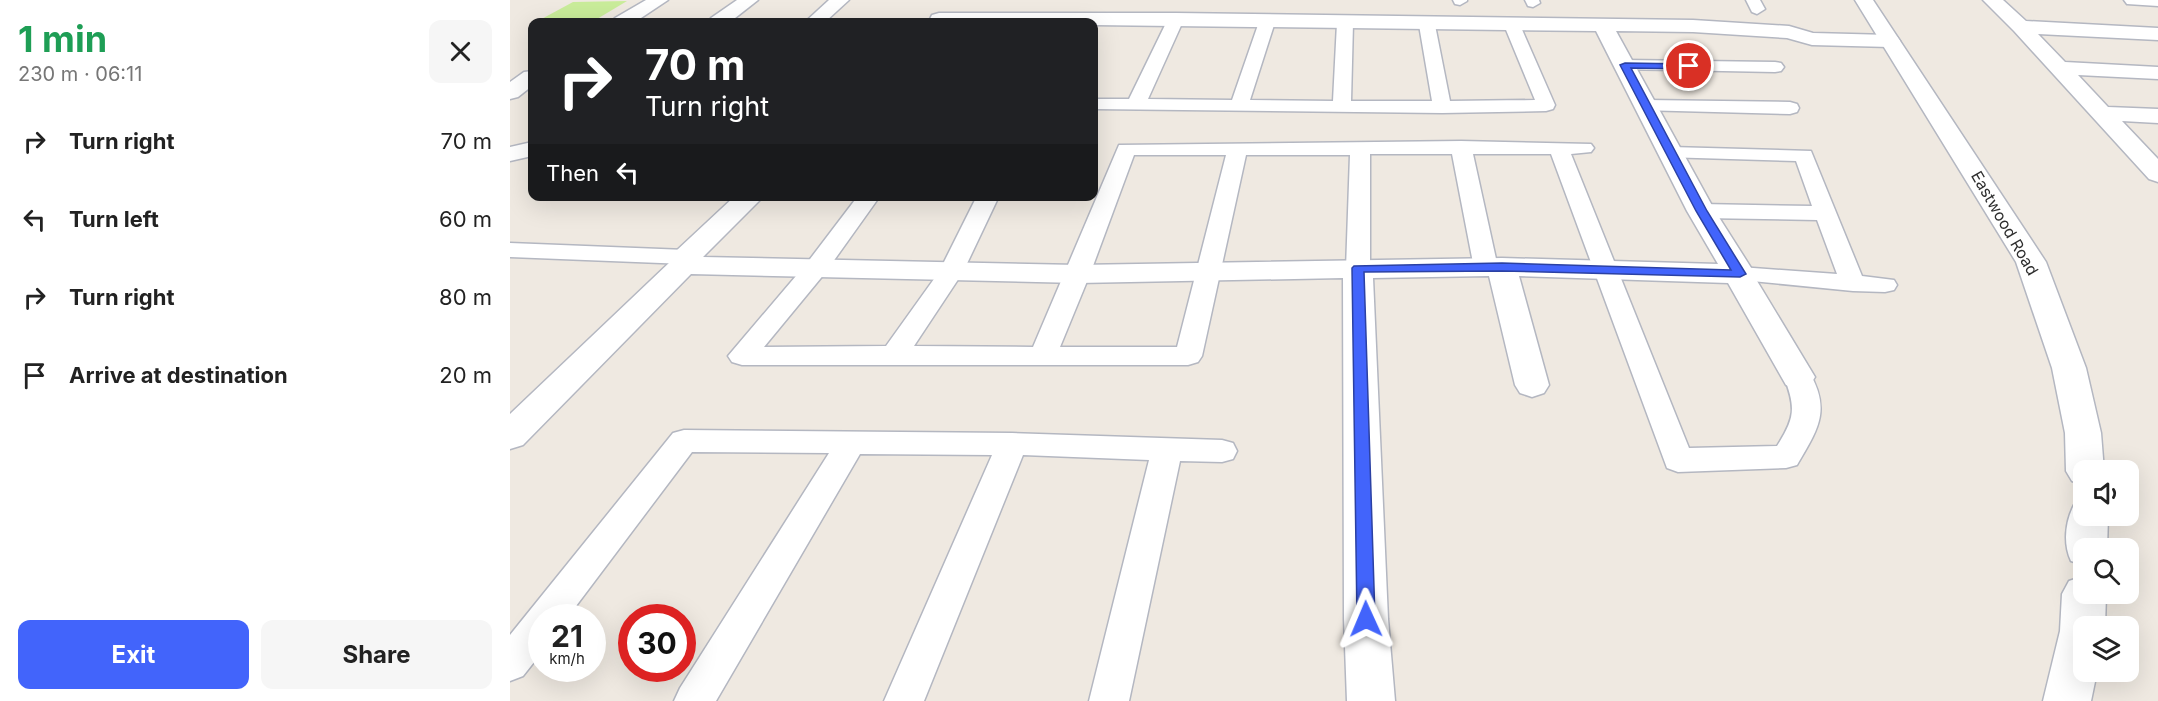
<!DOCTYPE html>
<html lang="en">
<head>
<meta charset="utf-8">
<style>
	body { margin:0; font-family:Inter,sans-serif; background:#f6f6f6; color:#222; height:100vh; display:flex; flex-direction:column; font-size:22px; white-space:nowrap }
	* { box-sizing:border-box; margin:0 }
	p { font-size:20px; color:#767676 }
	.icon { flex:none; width:33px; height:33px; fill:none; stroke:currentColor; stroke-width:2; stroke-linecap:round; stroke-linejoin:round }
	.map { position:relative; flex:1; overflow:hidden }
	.details { display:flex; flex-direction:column; background:#fff; width:510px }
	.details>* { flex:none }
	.hud { position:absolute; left:18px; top:18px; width:570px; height:183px; border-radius:12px; box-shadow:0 6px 24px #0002; background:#202124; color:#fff; overflow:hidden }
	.buttons { position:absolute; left:1563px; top:460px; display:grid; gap:12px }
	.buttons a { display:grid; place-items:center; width:66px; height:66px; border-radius:12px; background:#fff; box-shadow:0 6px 24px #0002; font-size:30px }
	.speed { position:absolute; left:18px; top:604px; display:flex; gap:12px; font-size:30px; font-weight:700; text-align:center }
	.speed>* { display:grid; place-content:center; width:78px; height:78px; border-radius:50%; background:#fff; box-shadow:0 6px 24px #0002; line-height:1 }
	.speed small { font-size:15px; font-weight:400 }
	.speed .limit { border:9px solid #d22; background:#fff; color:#111 }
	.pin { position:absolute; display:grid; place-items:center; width:51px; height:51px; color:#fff; margin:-26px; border:3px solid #fff; border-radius:50%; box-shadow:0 2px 6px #0007 }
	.me { position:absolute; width:66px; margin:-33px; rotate:359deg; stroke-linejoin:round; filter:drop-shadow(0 0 4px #0008) }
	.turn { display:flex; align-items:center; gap:21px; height:126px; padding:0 18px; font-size:27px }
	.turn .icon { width:78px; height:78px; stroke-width:2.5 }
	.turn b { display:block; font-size:42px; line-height:51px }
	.then { display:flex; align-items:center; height:57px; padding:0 18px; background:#0003; gap:12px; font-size:22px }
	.round { display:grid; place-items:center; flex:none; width:63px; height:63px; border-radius:12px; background:#f6f6f6 }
	.head { display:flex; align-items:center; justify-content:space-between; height:102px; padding:0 18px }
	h1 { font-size:36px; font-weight:700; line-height:45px; color:#1e9e55 }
	.primary-button { display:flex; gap:12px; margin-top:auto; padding:12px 18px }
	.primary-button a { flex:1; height:69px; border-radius:12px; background:#4264fb; color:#fff; font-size:24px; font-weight:700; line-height:69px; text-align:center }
	.primary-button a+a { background:#f6f6f6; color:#222 }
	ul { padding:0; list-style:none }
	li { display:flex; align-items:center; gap:18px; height:78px; padding:0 18px }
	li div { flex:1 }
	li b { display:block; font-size:22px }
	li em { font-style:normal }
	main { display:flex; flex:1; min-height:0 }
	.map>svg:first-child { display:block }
	.pitch { fill:#c9ec9a }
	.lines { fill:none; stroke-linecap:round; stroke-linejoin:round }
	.lane-casing { stroke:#b4b7c1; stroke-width:3 }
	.street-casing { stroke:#b4b7c1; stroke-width:3 }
	.secondary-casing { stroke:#b4b7c1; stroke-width:3 }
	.lane { fill:#fff; fill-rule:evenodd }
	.street { fill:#fff; fill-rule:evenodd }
	.secondary { fill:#fff; fill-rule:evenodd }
	.route { fill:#4264fb; stroke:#2b41a3; stroke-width:1.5 }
	.labels { text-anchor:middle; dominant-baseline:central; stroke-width:4.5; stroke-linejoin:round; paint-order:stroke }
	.street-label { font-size:16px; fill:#2e2e2e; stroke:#fff }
</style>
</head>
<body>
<main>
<section class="details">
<div class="head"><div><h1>1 min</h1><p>230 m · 06:11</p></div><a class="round"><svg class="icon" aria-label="close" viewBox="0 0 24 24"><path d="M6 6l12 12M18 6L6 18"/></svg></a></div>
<ul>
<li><svg class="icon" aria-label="right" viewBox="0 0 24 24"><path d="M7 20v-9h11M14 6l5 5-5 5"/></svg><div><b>Turn right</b></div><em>70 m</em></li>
<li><svg class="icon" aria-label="left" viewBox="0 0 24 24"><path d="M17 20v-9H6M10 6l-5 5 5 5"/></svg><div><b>Turn left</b></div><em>60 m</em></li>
<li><svg class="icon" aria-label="right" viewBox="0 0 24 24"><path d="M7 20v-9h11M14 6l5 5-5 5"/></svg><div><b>Turn right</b></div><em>80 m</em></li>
<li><svg class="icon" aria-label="arrive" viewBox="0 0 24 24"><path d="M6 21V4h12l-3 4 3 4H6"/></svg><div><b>Arrive at destination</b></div><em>20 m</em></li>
</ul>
<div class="primary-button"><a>Exit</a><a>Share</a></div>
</section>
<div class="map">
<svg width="1648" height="701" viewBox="0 0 1648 701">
	<rect width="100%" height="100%" fill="#efe9e1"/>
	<path class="pitch" d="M117,1l-35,21h-56l37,-20z"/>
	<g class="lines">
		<g class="lane-casing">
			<g id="lane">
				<path d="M943,0h14v1l-7,4 -5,-1z"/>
				<path d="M1015,0h14l1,3 -7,4 -5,-1z"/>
				<path d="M1236,0h14l5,9 -8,5 -5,-2z"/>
				<path d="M666,14l8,5 -36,80 84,1 27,-78 8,-5 8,5 -25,78 83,1 4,-78 8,-5 8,5 -2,78h81l-13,-76 8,-5 8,5 15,76 85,-1 -31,-75 8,-5 8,5 35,80 -2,4 -7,2 -104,2 -348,-4v-10h35l39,-80z"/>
				<path d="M1115,60l150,2 6,1 3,4 -3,4 -6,1 -156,-3 -3,-4 3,-4z"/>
				<path d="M1136,100l144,2 7,2 2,4 -2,4 -7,2 -151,-4 -2,-4 2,-4z"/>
				<path d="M951,141l130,3 3,4 -3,4 -20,2 118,294 88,-2c18,-28 19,-38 7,-69l4,-7 10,-2 10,2c24,40 10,59 -11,95l-11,3 -108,4 -11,-4 -116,-314h-78l25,114 -3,5 -9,2 -9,-2 -3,-5 -22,-114h-82v115l-3,5 -9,2 -9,-2 -3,-5 4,-114h-104l-44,201 -4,6 -10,3h-446l-10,-3 -4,-6 79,-93 51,-67h22l-55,77 -61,74 122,-1 53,-74 38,-76h22l-36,76 -49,74 119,1 86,-202zM624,155h92l-49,192h-117l30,-73z"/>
				<path d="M1161,147l140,4 51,125 32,4 3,5 -3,5 -9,2 -32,-1 -122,-12 -3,-5 3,-5 9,-2 97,7 -20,-54 -116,-2 -8,-2 -3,-5 3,-5 8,-2 111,2 -16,-45 -132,-4 -3,-4 3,-4z"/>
				<path d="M0,243l176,7 8,2 4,5 -4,5 -8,2 -176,-7z"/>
				<path d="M174,430l328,3 210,7 11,3 4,8 -4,8 -11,3 -42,-1 -51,240h-40l60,-241 -126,-5 -99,246h-40l108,-246 -132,-1 -144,247h-42l6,-13 149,-235 -137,-1 -125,166h-25v34l-19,24 -13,5v-46l163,-202z"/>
			</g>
		</g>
		<g class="street-casing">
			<g id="street">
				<path d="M136,0h22l-33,22h-23l3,-4z"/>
				<path d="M227,0h21l-28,22h-21l2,-4z"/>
				<path d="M319,0h20l-24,22h-20z"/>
				<path d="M1473,0h20l23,21 132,7v12l-120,-6 27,28 93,5v12l-80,-4 30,32 50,2v14l-36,-2 36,38v23l-9,-3 -135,-148z"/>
				<path d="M429,13h237l517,7 96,6 24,7 77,2 7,2 3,4 -3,4 -7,2 -78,-2 -25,-7 -94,-6 -77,-1 99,180 40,63 -1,2 61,101 -5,8 -12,4 -12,-4 -58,-102 -209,-7 30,109 -5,8 -12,4 -12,-4 -5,-8 -26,-109 -116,2 15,341 7,82h-48l-3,-82 -1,-341 -265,5 -387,-9 -168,171 -13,4v-35l160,-152 6,-11 59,-55h29l-61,61 375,8 424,-7 216,6 -31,-53 -91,-180 -502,-6v-3h-162l-2,-3 2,-4z"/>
				<path d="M22,71v15l-14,11 -8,2v-17l14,-10z"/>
				<path d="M22,142v14l-22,5v-14z"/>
			</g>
		</g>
		<g class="secondary-casing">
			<g id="secondary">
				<path d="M1345,0h18l173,262 40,106 15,65 3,38h-20v14l-12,-4 -6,-10 -1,-38 -13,-65 -36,-106z"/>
				<path d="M1614,0h34v6l-31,-2z"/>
				<path d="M1574,502v14h24l-1,33h-23v16l-13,-4c-8,-17 -6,-39 3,-56z"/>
				<path d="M1574,576v18h22l-1,33h-21v45h13l-6,29h-48l17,-70 2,-37 7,-13z"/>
			</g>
		</g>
		<use href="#lane" class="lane"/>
		<use href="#street" class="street"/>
		<use href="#secondary" class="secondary"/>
	</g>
	<path class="route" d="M1115,63l64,1 4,2 -4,3 -58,-1 76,143 39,63 -6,3 -238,-6 -138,1 11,347 -3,5 -6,3 -7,-3 -2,-5 -5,-351 2,-2 148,-3 229,7 -35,-59 -76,-146z"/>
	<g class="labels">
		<g class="street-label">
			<text transform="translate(1495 223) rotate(60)">Eastwood Road</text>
		</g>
	</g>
</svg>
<div class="buttons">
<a><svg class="icon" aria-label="sound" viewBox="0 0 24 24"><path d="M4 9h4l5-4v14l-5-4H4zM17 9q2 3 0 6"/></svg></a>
<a><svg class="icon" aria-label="search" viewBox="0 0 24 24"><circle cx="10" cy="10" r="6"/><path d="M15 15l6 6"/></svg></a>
<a><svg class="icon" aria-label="layers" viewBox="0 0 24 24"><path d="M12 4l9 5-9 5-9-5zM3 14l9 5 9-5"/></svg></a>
</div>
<div class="speed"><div>21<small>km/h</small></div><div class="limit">30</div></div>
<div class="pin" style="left:1179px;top:66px;background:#d93025"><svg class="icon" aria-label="arrive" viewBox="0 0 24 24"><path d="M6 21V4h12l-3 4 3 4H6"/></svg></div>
<svg class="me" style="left:856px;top:619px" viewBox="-20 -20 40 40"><path d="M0-17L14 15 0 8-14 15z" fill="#4264fb" stroke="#fff" stroke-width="4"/></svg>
<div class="hud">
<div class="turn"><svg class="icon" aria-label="right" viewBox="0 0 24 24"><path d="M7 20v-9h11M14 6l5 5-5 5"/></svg><div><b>70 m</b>Turn right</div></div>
<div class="then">Then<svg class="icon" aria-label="left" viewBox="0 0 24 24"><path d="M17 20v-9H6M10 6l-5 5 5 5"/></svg></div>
</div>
</div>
</main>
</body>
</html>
